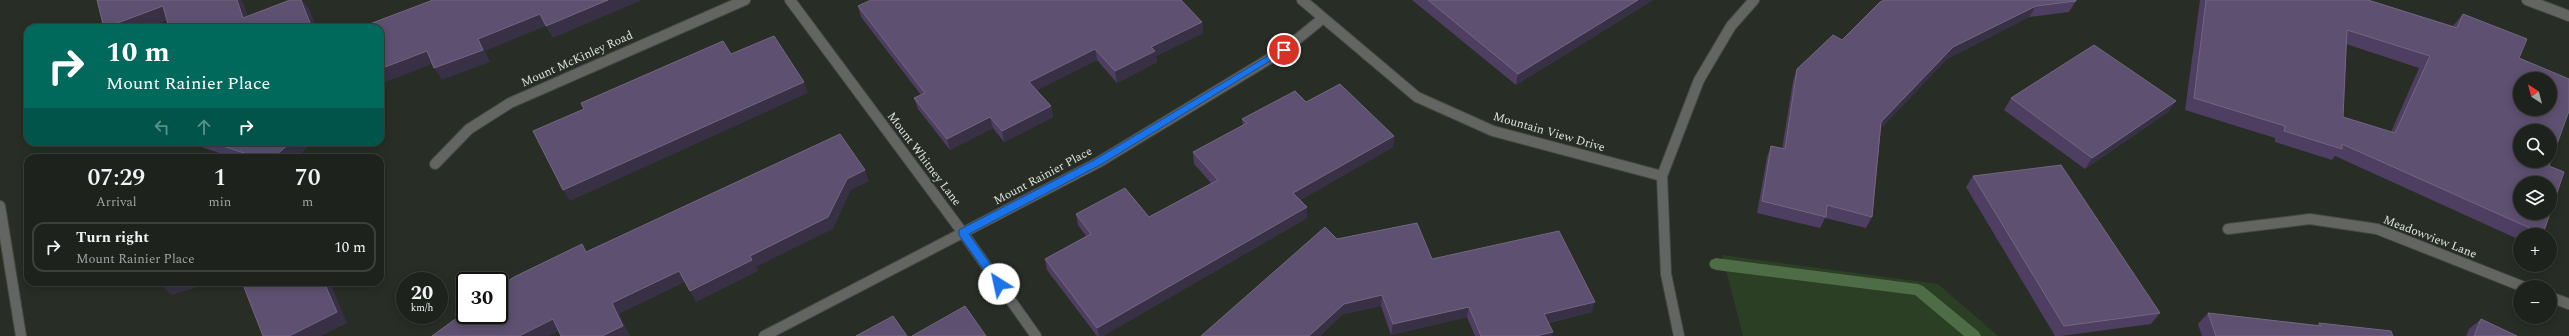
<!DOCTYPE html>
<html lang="en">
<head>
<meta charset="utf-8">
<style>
	body { margin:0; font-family:Spectral,serif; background:#262a25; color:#f1f3f6; height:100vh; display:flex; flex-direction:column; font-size:15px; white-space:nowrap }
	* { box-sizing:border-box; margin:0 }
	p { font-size:13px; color:#a1a4a3 }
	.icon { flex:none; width:22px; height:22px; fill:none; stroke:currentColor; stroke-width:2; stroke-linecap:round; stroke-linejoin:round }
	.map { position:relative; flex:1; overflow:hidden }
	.details { position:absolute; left:24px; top:154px; width:360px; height:132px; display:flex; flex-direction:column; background:#1e221c; border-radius:12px; box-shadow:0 2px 10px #0003,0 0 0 1px #3c3f3b }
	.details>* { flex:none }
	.banner { position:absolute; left:24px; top:24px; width:360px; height:122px; border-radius:12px; box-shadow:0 2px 10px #0003,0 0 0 1px #3c3f3b; background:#00695c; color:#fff; overflow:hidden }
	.needle { width:26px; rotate:324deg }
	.controls { position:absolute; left:2513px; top:72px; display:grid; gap:8px }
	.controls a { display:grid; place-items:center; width:44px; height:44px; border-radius:50%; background:#1e221c; box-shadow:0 2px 10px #0003,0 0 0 1px #3c3f3b; font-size:20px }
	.speed { position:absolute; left:396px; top:272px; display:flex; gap:8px; font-size:20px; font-weight:700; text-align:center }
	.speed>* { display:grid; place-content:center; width:52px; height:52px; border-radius:50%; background:#1e221c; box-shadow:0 2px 10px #0003,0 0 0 1px #3c3f3b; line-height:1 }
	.speed small { font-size:10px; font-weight:400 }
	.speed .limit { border:2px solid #111; border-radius:6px; background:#fff; color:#111 }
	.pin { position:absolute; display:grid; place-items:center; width:34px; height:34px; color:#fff; margin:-17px; border:2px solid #fff; border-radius:50%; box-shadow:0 1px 4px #0007 }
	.me { position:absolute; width:44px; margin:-22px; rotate:325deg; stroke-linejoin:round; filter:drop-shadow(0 0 3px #0008) }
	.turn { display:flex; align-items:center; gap:14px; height:84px; padding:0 16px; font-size:18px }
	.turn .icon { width:52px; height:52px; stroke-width:2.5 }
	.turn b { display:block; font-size:28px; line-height:34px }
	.lanes { display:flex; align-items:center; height:38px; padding:0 16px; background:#0003; justify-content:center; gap:20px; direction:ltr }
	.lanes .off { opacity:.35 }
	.eta { display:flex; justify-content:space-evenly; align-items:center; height:68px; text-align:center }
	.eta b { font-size:24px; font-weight:600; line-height:28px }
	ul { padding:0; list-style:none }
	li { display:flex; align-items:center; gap:12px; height:50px; margin:0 8px 6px; padding:0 8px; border:2px solid #3c3f3b; border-radius:12px }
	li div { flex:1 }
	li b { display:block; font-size:15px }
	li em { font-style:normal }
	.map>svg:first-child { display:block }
	.green { fill:#2a3f24 }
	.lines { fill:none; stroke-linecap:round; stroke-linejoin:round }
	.stream { fill:#4e6c45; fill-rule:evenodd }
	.minor-casing { stroke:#454a43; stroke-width:12 }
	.minor { stroke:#636562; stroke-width:10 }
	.wall { fill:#4e3e62; fill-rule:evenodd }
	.shaded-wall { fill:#383045 }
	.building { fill:#5e5070; stroke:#726781; fill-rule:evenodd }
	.route { fill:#1a73e8; stroke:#114b97 }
	.labels { text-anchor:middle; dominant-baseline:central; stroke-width:4; stroke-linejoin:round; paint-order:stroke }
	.street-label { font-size:12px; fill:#dfe3de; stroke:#282d26 }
</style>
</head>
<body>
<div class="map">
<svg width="2569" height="336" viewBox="0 0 2569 336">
	<rect width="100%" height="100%" fill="#282d26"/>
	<path class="green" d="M1722,255l216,29 60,52h-255z"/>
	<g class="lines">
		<path class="stream" d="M1716,258l202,26 5,2 56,46 2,4h-17l-49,-41 -199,-25 -5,-2 -2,-4 2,-4z"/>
		<g class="minor-casing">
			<g id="minor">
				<path d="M790,0l173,233 73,103"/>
				<path d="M1302,0l115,97 76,34 169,45"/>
				<path d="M2527,0l42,16"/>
				<path d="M435,164l34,-35 41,-26 235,-103"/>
				<path d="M0,206l21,130"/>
				<path d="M2228,229l82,-10 67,10 147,58"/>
				<path d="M2550,297l19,7"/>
				<path d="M764,336l335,-174 185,-112 38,-31"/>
				<path d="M1679,336l-13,-62 -4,-98 37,-96 32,-54 23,-26"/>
			</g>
		</g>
		<use href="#minor" class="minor"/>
	</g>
	<g class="wall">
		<path d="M1412,0h241l-137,85z"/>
		<path d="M2200,0h168l85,26 10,-12 56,44 30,108 -6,68v1h-23v5l-185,-84 -3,4 -57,-18v-4l-90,-28zM2346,44l73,24 -28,64 -48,-15z"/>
		<path d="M2076,1l-7,11 -40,5 -82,42 -66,69 -9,89 -6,11 -41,-10 -5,10 -63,-15 10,-56 4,-11 11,3 11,-68 4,-12 45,-29 38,-38z"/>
		<path d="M858,6l344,16 1,11 -47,23 1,6 -40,21 -20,-23 -60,30 14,16 2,11 -49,25 -11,-14 -43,22 -32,-41 -4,-11 7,-3 -60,-78z"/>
		<path d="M2011,98l165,3 -8,11 -83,57 -81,-59z"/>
		<path d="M1306,102l88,34 -1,11 -93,53 7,7v11l-204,118h-6l-50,-66 -2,-11 41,-23 -8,-11 -2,-11 73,3 62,-34 -17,-19 -1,-12 50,-26 -1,-7z"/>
		<path d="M188,142h125l-17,16h-61l-46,-15z"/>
		<path d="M1973,176l187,137 -9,11 -90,12h-6l-89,-149z"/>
		<path d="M1337,239l95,20 160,53 -44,11 4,13h-77l-8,-19 -76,18 -10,-29 -38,8 -23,22h-119z"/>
		<path d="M2208,313l109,12 2,-2 74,13h-191l-4,-12z"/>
		<path d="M2481,319l36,17h-51l3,-7z"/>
	</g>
	<g class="shaded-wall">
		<path d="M237,0h4l2,2 9,26 -9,-10z"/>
		<path d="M301,0h1l7,8 7,20h-4z"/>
		<path d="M608,0h34l-89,38 -7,-12z"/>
		<path d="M1638,0h15l-137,85 2,-11z"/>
		<path d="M163,6l10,12 -26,10h-43z"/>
		<path d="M2036,6l-7,11 -82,42 -71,75 5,-12 72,-75z"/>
		<path d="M540,14l6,12 -61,25 5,11 -48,18 -8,-12 44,-29z"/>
		<path d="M1202,22l1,11 -47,23 1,6 -40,21 -2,-12 36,-24z"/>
		<path d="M1095,49l2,11 -65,33 -3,-11z"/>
		<path d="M427,51l8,12 -55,21v-15z"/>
		<path d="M804,82l4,11 -238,108 -7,-11z"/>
		<path d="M2176,101l-8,11 -83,57 7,-11z"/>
		<path d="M1051,106l2,11 -49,25 -2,-11z"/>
		<path d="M990,117l3,11 -43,22 -3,-11z"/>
		<path d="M1394,136l-1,11 -100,57v-11z"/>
		<path d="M291,142h22l-17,16h-23z"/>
		<path d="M865,170l4,11 -18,9 -18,39 -77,38 2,4 -62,31 -6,-11 60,-35 97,-77z"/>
		<path d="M1307,207v11l-204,118h-4l-2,-8z"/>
		<path d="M679,271l6,11 -66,32 11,22h-28l10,-33z"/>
		<path d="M168,282h45l-41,13 -12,-11z"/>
		<path d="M324,282h6l17,41 -26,13h-32z"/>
		<path d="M1382,295l-1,11 -38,8 -23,22h-11l35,-32z"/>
		<path d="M1595,302l-3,10 -51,12 3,-10z"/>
		<path d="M1469,307l-2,10 -76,18 2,-11z"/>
		<path d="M553,319l8,11 -12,6h-30z"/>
		<path d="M1553,332l-1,4h-16z"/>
	</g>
	<g class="building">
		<path d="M97,0h140l6,18 47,-18h11l11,28h-143l-6,-22 -59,22z"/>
		<path d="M433,0h175l-62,26 -6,-12 -62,25 5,11 -49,18 -7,-17 -47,18v-41h-21z"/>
		<path d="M871,0h310l21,22 -51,25 4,4 -40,20 -20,-22 -66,33 22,24 -49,25 -12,-14 -43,22 -33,-41 11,-5 -67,-87z"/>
		<path d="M1428,0h210l-120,74z"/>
		<path d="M1884,0h192v1l-40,5 -83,41 -72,75 -9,95 -45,-12 -1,12 -64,-16 9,-55 14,3 12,-80 36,-34 9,5 38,-38z"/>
		<path d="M2206,0h162l89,28 6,-14 64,25 -8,19 50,21v32l-20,55 15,6 -21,62 -201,-90v5l-58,-18 1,-5 -91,-28zM2347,30l83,26 -35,77 -52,-16zM2520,79h30v30h-30zM2520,131h30v30h-30zM2520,183h30v30h-30z"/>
		<path d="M774,36l30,46 -241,108 -30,-59 51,-22 -3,-6 142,-62 8,13z"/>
		<path d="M2094,45l82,56 -84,57 -81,-60z"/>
		<path d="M1340,84l54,52 -101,57 14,14 -210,121 -52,-69 46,-25 -15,-20 49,-26 24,29 69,-37 -25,-28 54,-29 -5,-4 53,-28 11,11z"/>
		<path d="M840,134l25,36 -18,9 -19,38 -78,39 2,4 -62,31 -11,-20 -67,32 11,23 -21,10h-41l-8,-17 -34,17h-87l33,-24v3h34v-28l15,-10 68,-33 4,8z"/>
		<path d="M211,142h80l-18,16h-14z"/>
		<path d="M2061,165l99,148 -96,13 -91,-150z"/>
		<path d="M1417,223l15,36 127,-28 36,71 -51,12 9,18 -17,4h-55l-12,-29 -76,17 -11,-29 -38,9 -35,32h-108l124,-109 12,12z"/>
		<path d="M160,282h8l-8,2z"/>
		<path d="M242,282h82l13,30 -48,24h-26z"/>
		<path d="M965,306l21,30h-74z"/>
		<path d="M2208,313l113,13 -2,-3 72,8 2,5h-177z"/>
		<path d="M893,316l14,20h-51z"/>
		<path d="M2481,319l36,17h-43z"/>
	</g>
	<path class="route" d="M1281,48l7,2 -186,114 -133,70 34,48v5h-7l-37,-52v-5l137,-71z"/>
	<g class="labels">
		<g class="street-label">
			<text transform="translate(577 59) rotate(-24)">Mount McKinley Road</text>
			<text transform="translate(1549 132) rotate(16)">Mountain View Drive</text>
			<text transform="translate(924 159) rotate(53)">Mount Whitney Lane</text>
			<text transform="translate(1043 176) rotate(-28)">Mount Rainier Place</text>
			<text transform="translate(2430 237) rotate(21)">Meadowview Lane</text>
		</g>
	</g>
</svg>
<div class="controls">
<a><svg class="needle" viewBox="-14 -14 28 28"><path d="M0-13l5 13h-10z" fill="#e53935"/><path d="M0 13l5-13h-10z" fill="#a1a4a3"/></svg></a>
<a><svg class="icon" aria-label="search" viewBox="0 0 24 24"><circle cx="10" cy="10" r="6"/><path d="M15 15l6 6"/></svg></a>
<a><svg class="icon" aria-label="layers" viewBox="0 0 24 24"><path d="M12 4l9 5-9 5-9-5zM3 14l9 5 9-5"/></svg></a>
<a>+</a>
<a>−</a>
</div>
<div class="speed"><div>20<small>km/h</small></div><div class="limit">30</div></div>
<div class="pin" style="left:1284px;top:50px;background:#d93025"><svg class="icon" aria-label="arrive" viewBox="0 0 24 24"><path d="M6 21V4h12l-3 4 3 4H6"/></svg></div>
<svg class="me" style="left:999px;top:284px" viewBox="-20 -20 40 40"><circle r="19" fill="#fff"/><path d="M0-13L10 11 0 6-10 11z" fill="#1a73e8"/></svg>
<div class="banner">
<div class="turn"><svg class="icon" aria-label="right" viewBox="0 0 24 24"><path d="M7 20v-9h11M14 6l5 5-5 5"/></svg><div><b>10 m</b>Mount Rainier Place</div></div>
<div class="lanes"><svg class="icon off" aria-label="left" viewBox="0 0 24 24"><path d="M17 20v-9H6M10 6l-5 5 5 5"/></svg><svg class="icon off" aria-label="ahead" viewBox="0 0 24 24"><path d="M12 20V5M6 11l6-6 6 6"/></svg><svg class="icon" aria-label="right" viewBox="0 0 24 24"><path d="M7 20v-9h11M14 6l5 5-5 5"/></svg></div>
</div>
<section class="details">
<div class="eta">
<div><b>07:29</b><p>Arrival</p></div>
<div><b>1</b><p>min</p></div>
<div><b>70</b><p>m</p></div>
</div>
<ul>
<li><svg class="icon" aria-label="right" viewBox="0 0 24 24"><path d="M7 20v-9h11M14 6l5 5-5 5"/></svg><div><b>Turn right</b><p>Mount Rainier Place</p></div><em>10 m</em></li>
</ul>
</section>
</div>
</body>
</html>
